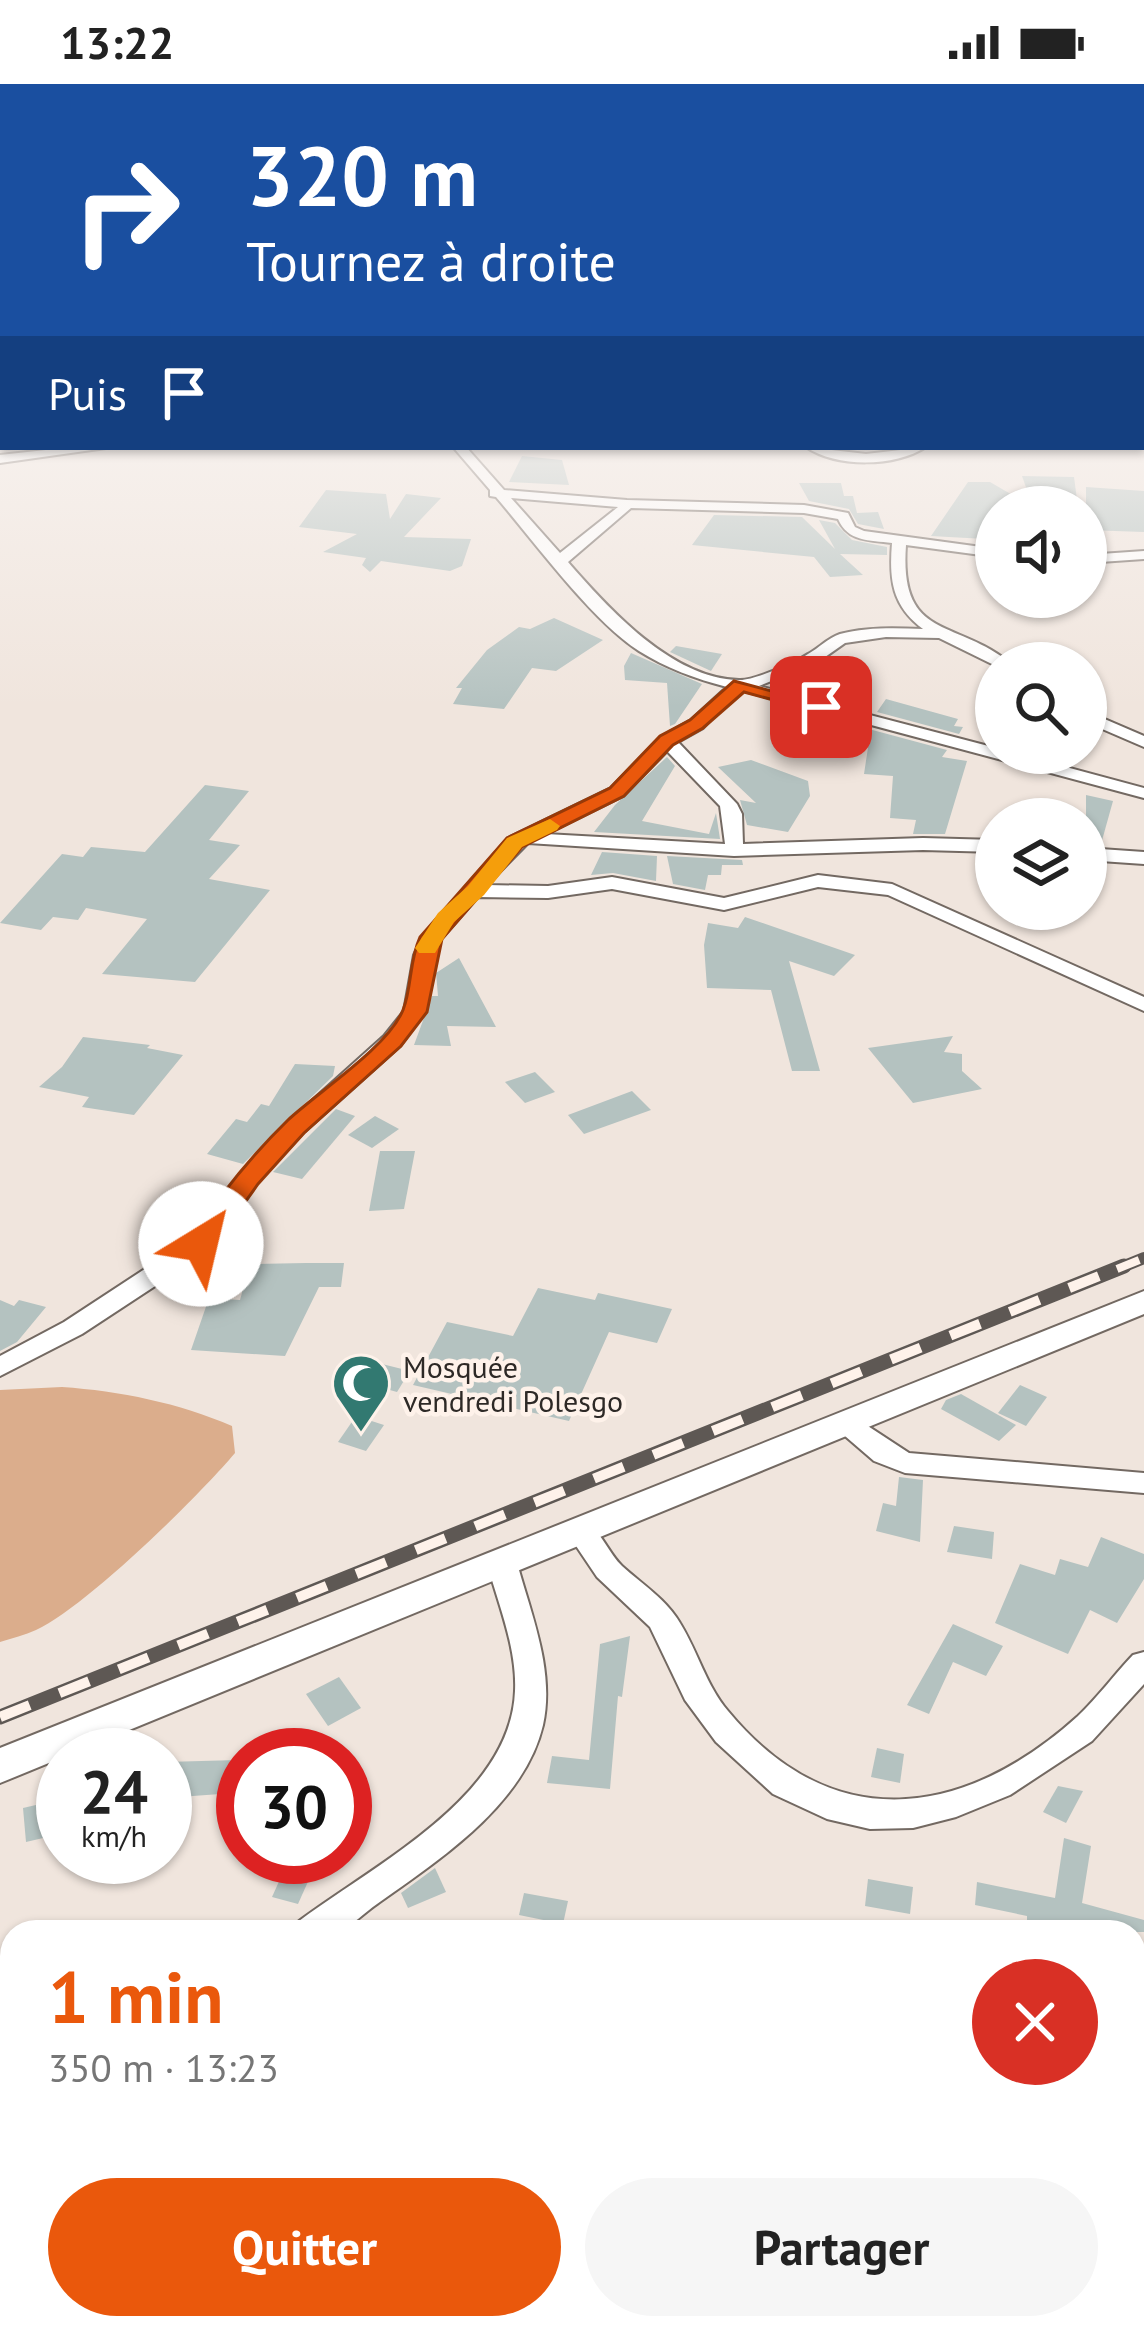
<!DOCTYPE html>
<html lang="fr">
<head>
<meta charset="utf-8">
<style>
	body { margin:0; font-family:"PT Sans",sans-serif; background:#f6f6f6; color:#222; height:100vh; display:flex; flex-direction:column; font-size:45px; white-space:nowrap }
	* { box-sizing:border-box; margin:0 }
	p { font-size:39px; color:#767676 }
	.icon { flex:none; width:66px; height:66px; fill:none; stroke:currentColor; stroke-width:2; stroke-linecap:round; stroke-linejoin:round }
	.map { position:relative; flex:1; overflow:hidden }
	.panel { position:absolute; left:0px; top:1836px; width:1146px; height:420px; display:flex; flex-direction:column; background:#fff; border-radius:36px 36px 0 0; box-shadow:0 3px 9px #0004 }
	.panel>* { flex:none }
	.guide { position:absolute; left:0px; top:0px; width:1146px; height:366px; box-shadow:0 3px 9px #0004; background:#1a4fa0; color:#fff; overflow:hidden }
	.fabs { position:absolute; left:975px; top:402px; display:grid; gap:24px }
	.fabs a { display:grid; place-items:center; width:132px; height:132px; border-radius:50%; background:#fff; box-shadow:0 3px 9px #0004; font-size:60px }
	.speed { position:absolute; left:36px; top:1644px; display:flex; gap:24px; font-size:60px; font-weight:700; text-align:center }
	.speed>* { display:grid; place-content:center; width:156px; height:156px; border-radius:50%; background:#fff; box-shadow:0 3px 9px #0004; line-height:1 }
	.speed small { font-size:30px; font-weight:400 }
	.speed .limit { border:18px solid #d22; background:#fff; color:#111 }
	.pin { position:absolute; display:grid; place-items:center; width:102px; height:102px; color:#fff; margin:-51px; border-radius:24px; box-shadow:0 6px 18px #0006 }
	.me { position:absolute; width:132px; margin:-66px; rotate:36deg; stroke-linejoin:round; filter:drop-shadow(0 0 9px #0008) }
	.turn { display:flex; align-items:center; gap:42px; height:252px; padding:0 48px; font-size:54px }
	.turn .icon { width:156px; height:156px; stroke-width:2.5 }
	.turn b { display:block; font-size:84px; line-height:102px }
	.then { display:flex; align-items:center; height:114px; padding:0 48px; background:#0003; gap:24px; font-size:45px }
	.round { display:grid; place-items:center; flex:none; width:126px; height:126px; border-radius:63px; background:#f6f6f6 }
	.head { display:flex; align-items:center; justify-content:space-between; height:204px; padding:0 48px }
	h1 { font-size:72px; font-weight:800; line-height:90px; color:#ea580c }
	.cta { display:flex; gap:24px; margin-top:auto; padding:24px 48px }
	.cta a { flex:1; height:138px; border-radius:72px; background:#ea580c; color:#fff; font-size:48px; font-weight:800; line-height:138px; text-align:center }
	.cta a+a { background:#f6f6f6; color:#222 }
	.status { display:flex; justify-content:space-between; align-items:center; height:84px; padding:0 60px; background:#fff; direction:ltr }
	.status svg { height:33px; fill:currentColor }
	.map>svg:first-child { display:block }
	.green { fill:#dbad8c }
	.building { fill:#b4c2c0 }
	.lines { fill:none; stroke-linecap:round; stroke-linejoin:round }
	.minor-casing { stroke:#736962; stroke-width:4 }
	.tertiary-casing { stroke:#736962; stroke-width:4 }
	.minor { fill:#fff; fill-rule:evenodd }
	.tertiary { fill:#fff; fill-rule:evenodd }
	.rail-far1-casing { stroke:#5e5854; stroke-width:12 }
	.rail-casing { stroke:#5e5854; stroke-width:15 }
	.rail-far1 { stroke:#fef2ea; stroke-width:8; stroke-dasharray:24; stroke-linecap:butt }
	.rail { stroke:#fef2ea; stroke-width:10; stroke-dasharray:32; stroke-linecap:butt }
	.route { fill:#ea580c; stroke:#983908; stroke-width:3 }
	.slow { fill:#f59e0b }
	.labels { text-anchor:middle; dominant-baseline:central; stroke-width:9; stroke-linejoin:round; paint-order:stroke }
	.poi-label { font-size:30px; fill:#2d2926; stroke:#fef2ea; text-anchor:start }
</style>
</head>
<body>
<div class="status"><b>13:22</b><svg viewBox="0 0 49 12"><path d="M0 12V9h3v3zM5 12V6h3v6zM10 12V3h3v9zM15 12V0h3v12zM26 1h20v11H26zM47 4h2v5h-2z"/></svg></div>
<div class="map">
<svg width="1144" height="2256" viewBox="0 0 1144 2256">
	<rect width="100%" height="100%" fill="#f0e5dd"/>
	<path class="green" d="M62,1303c58,4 117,16 170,39l3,27c-37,44 -149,154 -199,177 -11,5 -24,8 -36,12v-252z"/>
	<g class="building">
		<path d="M522,372l40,4 7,25 -60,-3z"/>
		<path d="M1022,392l52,1 4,30h-45z"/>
		<path d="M968,398h22l43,25h-37v28l-13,-1 2,5 -54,-3z"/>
		<path d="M799,399h42l3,13h9l4,17 21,-1 6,17 -26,-5 -9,-15 -40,-8z"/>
		<path d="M1086,403l58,4v41l-58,-2z"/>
		<path d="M326,406l60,4 4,25 16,-25 35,4 -37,39 67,2 -9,27 -12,5 -69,-10 -11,11 -8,-7 4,-7 -43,-6 34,-18 -58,-7z"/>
		<path d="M714,431l88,2 33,32 -16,-29 16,3 17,17 35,7v8l-47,-1 23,21 -33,2 -16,-20 -122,-12z"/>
		<path d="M554,534l49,22 -47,31 -24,-3 -28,41 -51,-5 9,-16h-6l31,-38 32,-23 11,2z"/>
		<path d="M676,562l46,8 -11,17 -41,-19z"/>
		<path d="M631,569l71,31 -27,40 -5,2 -3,-43 -42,-3 -1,-14z"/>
		<path d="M886,615l72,20 -4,7 9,1 -4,7 -82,-22z"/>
		<path d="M865,644l82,22 -5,7 25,4 -22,73h-32l3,-14 -26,-2 3,-42 -29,-2 5,-33 -11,-2z"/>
		<path d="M667,673l8,9 -33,55 67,13 7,-21 4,26 -126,-7 21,-27z"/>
		<path d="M751,676l57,21 2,15 -22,36 -41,-7 -7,-25 16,3 -38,-36z"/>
		<path d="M205,701l44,6 -40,49 31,5 -31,34 61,11 -75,92 -93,-8 45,-55 -61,-11 -8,12 -25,-3 -12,13 -41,-7 62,-69 21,3 8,-10 54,5z"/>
		<path d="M1086,711l27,6 -12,43h-15z"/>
		<path d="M602,768l55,4 -1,25 -43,-8 -22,2z"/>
		<path d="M667,772l75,4 1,5h-21l-1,10h-13l-3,15 -32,-6z"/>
		<path d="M745,833l110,38 -21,21 -45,-15 31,110h-28l-21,-81 -64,-2 -3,-43 4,-22 30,5z"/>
		<path d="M459,874l37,69 -49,-1 4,20 -37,-1 18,-49h6l-2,-23z"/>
		<path d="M953,952l-9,16 18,2v17l20,18 -69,14 -45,-55z"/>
		<path d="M83,953l67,8 -3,3 36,7 -49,60 -52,-8 7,-10 -50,-10 23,-20z"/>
		<path d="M295,980l40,2 -2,10 -90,88 -36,-10 29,-35 11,3 14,-18 8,2z"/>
		<path d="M535,988l20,20 -30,11 -20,-21z"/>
		<path d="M632,1007l19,19 -67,24 -16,-19z"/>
		<path d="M336,1025l19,7 -53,63 -29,-7z"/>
		<path d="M375,1032l24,13 -27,19 -24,-13z"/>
		<path d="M380,1067h35l-11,58 -35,2z"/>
		<path d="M306,1179h38l-3,24h-22l-34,69 -94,-6 18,-52 31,2 10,-36z"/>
		<path d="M538,1204l57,12 3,-7 74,16 -15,34 -48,-11 -40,89 -156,-36 34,-63 66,14z"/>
		<path d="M0,1216l14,6 5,-6 27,7 -29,35 -17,9z"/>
		<path d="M382,1280l28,7 -13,21 -29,-8z"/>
		<path d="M1020,1301l27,12 -21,29 -28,-13z"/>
		<path d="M961,1310l55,31 -17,16 -58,-32 5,-9z"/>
		<path d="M356,1332l28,9 -18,26 -28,-9z"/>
		<path d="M899,1393l24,3 -3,62 -44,-11 7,-28 13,3z"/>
		<path d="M954,1442l40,6 -2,27 -45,-7z"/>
		<path d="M1101,1453l43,17v25l-27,44 -27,-13 -22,44 -73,-31 25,-59 35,11 5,-16 28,8z"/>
		<path d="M953,1540l50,22 -17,30 -33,-14 -24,52 -22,-9z"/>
		<path d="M630,1552l-8,61 -4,-1 -8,93 -63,-6 5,-27 37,4 11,-116z"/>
		<path d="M339,1593l22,31 -33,18 -22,-32z"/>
		<path d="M877,1664l27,6 -4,29 -29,-6z"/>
		<path d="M238,1676l-4,33 -69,5v-36z"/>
		<path d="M1058,1702l25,5 -17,32 -23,-11z"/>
		<path d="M53,1717l3,34 -30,7 -3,-34z"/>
		<path d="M1064,1754l27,8 -9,57 62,17v12h-65l-52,-9v-7l-52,-11 2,-23 78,16z"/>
		<path d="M290,1773h29l-21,47 -26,-7z"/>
		<path d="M435,1784l11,24 -38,16 -7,-15z"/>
		<path d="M868,1795l45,8 -3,27 -45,-8z"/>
		<path d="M524,1809l44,8 -5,23 -44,-9z"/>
	</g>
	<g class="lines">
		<g class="minor-casing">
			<g id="minor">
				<rect x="1143" y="338" width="1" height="8"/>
				<path d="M73,363h40l-113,16v-8z"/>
				<path d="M453,363h13l38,43 123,10 177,5 44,8 7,14 9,4 132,18v8l-90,-12c-7,96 49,73 104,118h-14v3l-57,-28 -53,-1 -41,6 -27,19 -59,24 237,62v5h18l130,35v10l-400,-107 -10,4 -31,33 -25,14 59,62 5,10 1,30 180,-6 73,2v12l-73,-2 -189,6 -206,-13 -41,42 61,1 64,-9 112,21 94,-23 74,9 252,113v14l-256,-116 -70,-8 -94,23 -112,-21 -64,9 -70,-1 -37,42 -7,16 -9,57 -25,34 -97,87 -46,50 -47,67 -128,84 -82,42v-20l64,-34 128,-84 49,-65 46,-50 97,-87 20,-25 10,-56 8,-18 86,-99 103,-50 50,-51 30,-17 36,-33c-31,-8 -61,-19 -88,-36 -47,-30 -105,-110 -143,-154l-6,-1v-6zM511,414l107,9 -58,46zM631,424l173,5 34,6c10,23 31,21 54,24 -3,37 0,63 31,86 -28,-1 -57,-2 -83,5 -12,4 -21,14 -32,20 -12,8 -55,27 -69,26 -67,-1 -131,-72 -171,-118zM667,667l53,55 5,38 -179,-10 77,-38z"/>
				<path d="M806,363l60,7 60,-7c-31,20 -89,21 -120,0z"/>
				<path d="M1144,467v8l-58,4v-8z"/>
				<path d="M1086,627l58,25v11l-58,-25z"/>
				<path d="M1086,764l58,4v12l-58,-4z"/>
				<path d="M848,1329l61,40 235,20v20l-239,-20 -31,-12 -36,-31 -4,-7 4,-7z"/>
				<path d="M580,1436c20,6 27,32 42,46 21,19 44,33 58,57 18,29 26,62 48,88 104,126 236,108 350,5 20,-19 36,-41 55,-61l11,-3v32l-52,57 -82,54 -54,22 -43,11 -43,1 -43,-10 -54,-25 -57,-52 -31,-42 -35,-73 -53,-50 -31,-46 4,-8z"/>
				<path d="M502,1468l10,3 5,8c14,51 38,108 26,162 -19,80 -104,135 -166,179 -12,8 -25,22 -38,27 -11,5 -32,1 -45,1l5,-11c76,-57 212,-124 216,-230 2,-43 -17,-88 -28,-128l5,-8z"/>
				<path d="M1144,1942v34l-10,2v-34z"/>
				<rect x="59" y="2244" width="40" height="12"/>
				<path d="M235,2244h95l-5,12h-95z"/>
				<path d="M934,2244h71l5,12h-71z"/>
			</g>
		</g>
		<g class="tertiary-casing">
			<path id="tertiary" d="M1144,1207v23l-1144,469v-35z"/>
		</g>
		<use href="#minor" class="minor"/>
		<use href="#tertiary" class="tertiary"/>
		<g class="rail-far1-casing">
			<path id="rail-far1" d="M1117,1185l27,-11"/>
		</g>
		<g class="rail-casing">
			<path id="rail" d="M0,1633l1124,-451"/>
		</g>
		<use href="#rail-far1" class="rail-far1"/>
		<use href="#rail" class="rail"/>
	</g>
	<linearGradient id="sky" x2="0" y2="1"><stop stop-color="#929eae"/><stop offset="0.49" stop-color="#f8f3f0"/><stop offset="1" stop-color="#f8f3f0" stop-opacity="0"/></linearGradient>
	<rect width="1144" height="623" fill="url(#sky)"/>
	<path class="route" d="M734,597l97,26 -10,6 -77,-21 -41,36 -30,17 -49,51 -102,51 -80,92 -15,73 -26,34 -97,87 -46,51 -47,66h-20l-4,-6c29,-44 63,-87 101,-124 30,-28 100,-73 115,-110 9,-23 6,-49 17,-73l87,-99 103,-50 50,-52 30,-16z"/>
	<path class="slow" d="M550,735l10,7 -3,4 -35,17 -38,48 -30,27 -19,31h-16l-4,-5 23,-35 30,-27 39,-48z"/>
	<defs>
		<g id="mosque-pin" transform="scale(3)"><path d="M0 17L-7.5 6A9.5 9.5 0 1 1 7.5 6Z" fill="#327971" stroke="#fef2ea"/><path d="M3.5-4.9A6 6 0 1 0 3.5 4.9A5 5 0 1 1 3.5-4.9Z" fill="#fff"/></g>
	</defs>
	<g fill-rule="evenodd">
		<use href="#mosque-pin" x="361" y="1299"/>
	</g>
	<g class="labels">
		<g class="poi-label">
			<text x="403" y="1282">Mosquée<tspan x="403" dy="34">vendredi Polesgo</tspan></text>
		</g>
	</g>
</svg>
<div class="fabs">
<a><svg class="icon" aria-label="sound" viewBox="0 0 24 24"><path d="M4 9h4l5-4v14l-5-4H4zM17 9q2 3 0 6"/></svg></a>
<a><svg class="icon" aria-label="search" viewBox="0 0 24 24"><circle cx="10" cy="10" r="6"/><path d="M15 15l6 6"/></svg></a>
<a><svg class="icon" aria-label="layers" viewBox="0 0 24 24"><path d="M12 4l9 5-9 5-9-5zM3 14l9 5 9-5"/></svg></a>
</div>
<div class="speed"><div>24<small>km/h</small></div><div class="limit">30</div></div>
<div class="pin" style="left:821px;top:623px;background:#d93025"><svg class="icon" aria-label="arrive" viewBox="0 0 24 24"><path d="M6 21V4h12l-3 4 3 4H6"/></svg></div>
<svg class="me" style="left:201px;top:1160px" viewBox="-20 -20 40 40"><circle r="19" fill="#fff"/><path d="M0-13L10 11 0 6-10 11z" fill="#ea580c"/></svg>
<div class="guide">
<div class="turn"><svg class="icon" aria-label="right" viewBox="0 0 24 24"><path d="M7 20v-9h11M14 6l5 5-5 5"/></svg><div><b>320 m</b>Tournez à droite</div></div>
<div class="then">Puis<svg class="icon" aria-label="arrive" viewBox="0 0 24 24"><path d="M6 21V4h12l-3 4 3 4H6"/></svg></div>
</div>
<section class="panel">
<div class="head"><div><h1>1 min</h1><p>350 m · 13:23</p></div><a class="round" style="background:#d93025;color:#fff"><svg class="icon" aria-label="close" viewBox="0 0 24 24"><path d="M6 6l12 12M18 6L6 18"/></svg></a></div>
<div class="cta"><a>Quitter</a><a>Partager</a></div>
</section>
</div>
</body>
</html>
